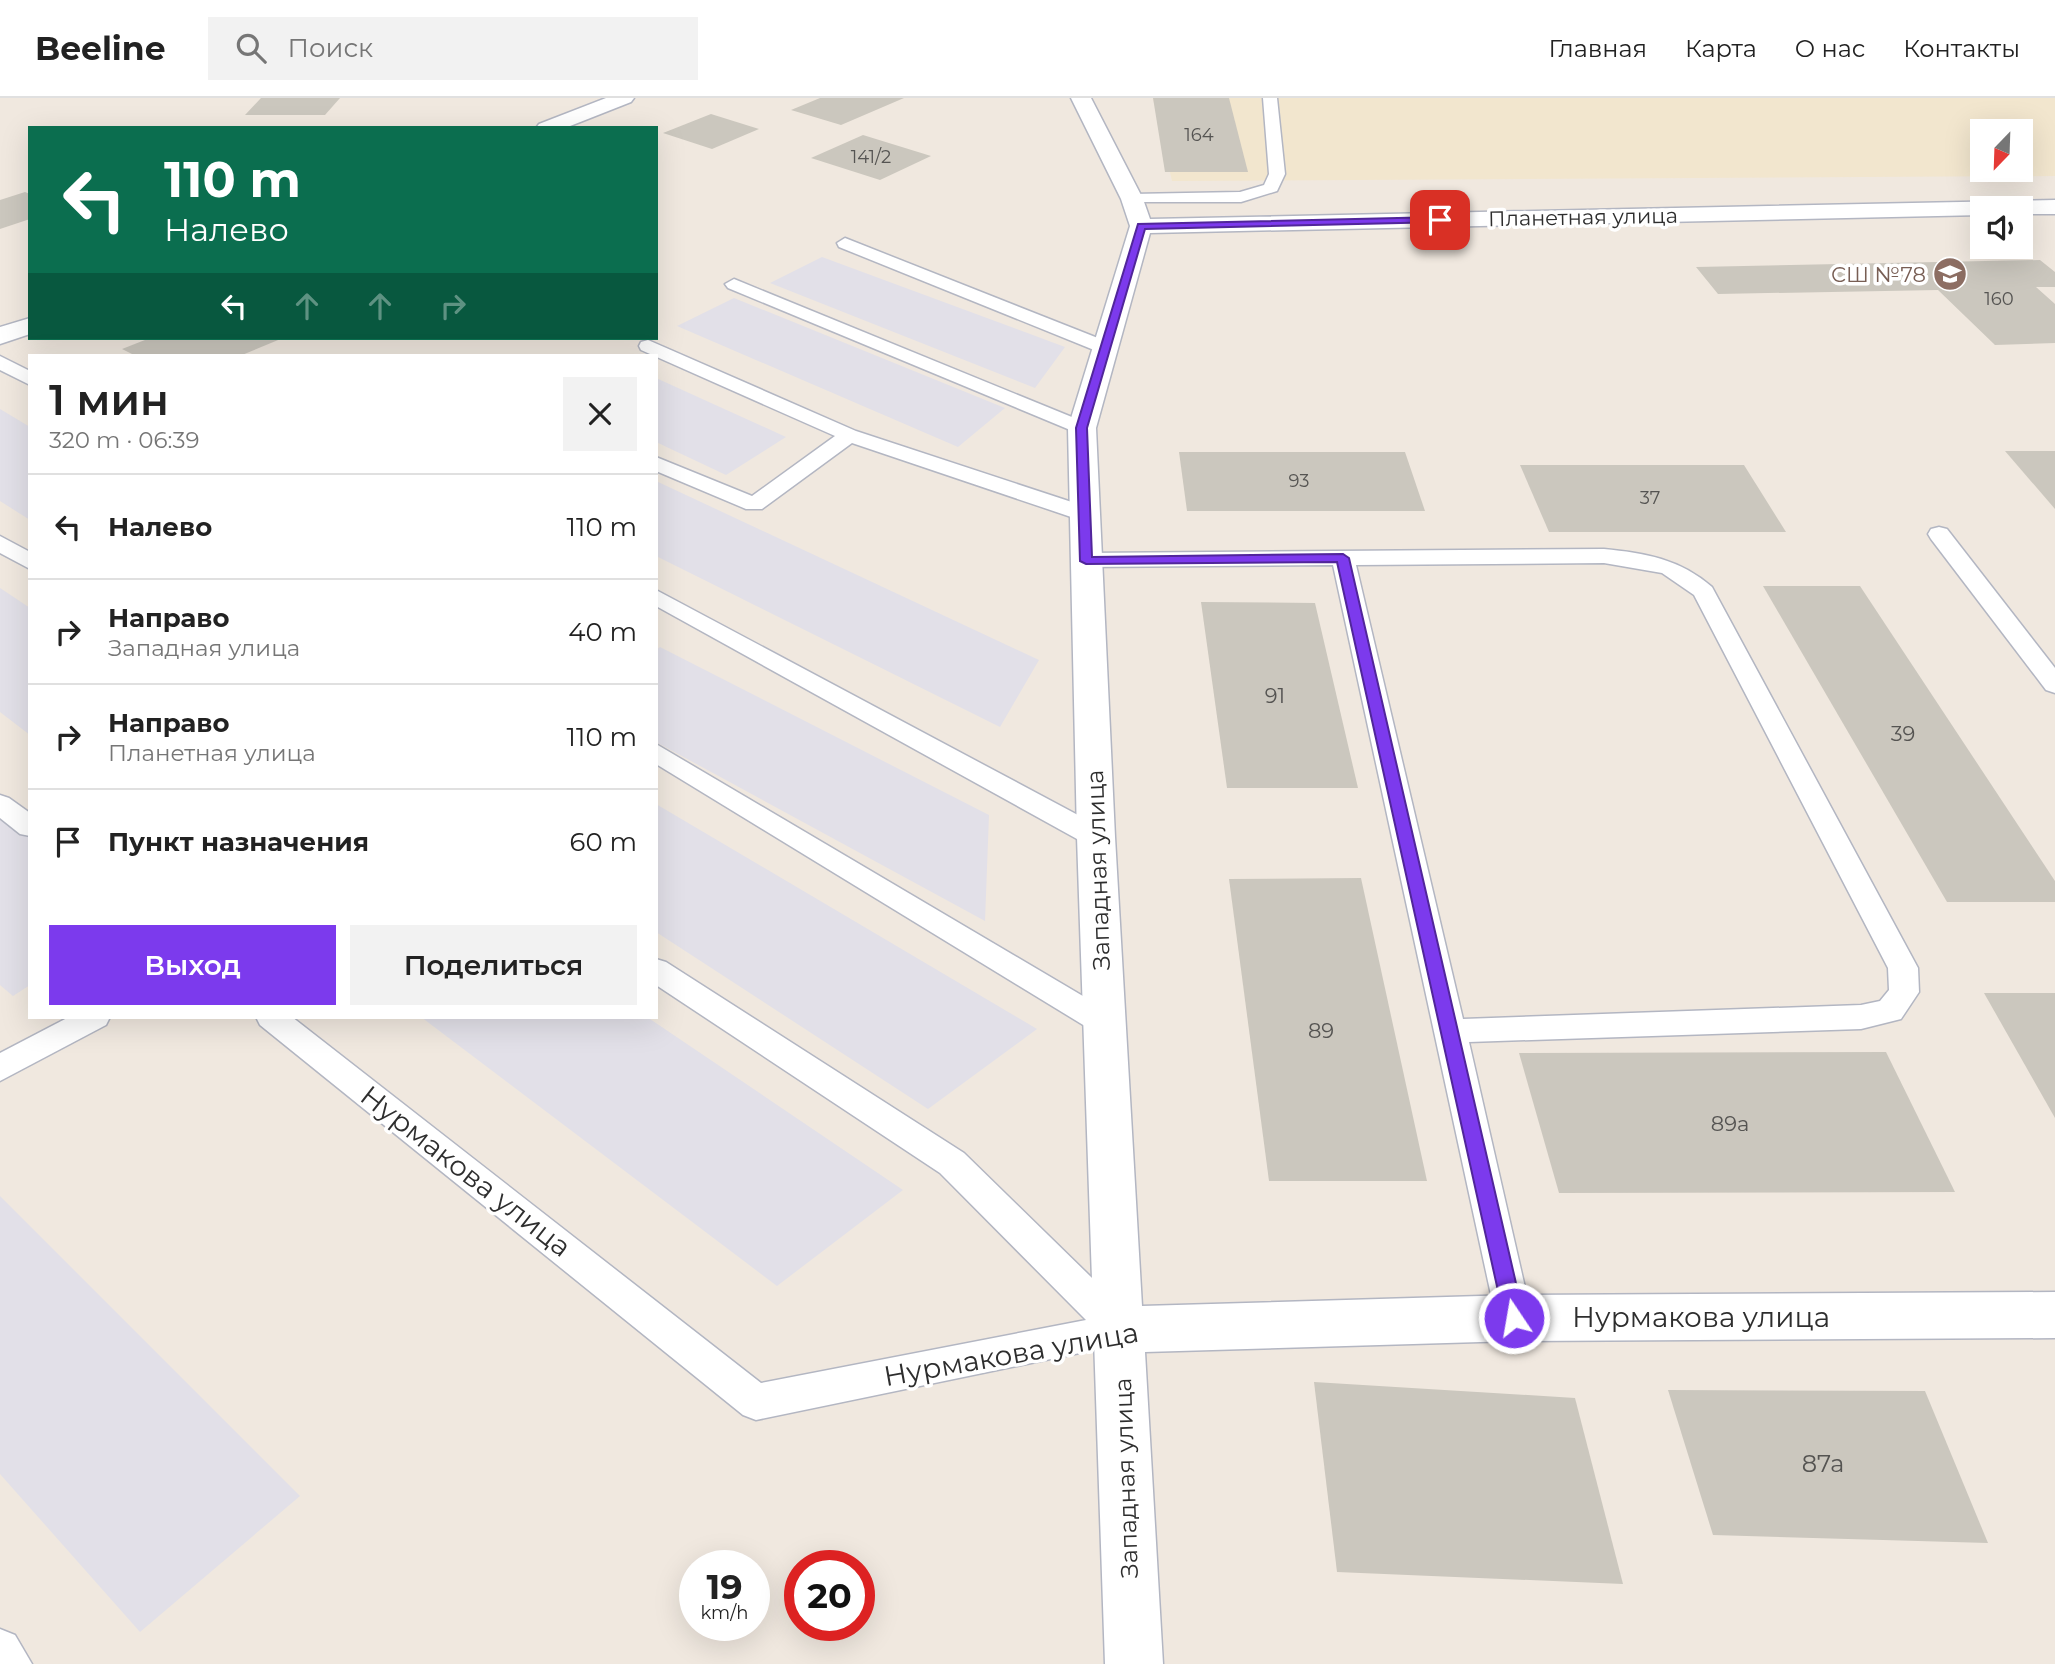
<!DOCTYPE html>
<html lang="ru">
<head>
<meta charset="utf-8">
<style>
	body { margin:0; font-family:Montserrat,sans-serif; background:#f2f2f2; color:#222; height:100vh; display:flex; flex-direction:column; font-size:26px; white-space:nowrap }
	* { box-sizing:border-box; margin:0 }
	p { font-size:23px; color:#767676 }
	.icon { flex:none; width:38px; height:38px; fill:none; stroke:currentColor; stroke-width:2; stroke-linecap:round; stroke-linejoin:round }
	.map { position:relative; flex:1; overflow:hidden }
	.details { position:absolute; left:28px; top:256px; width:630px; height:665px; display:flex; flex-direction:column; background:#fff; border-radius:0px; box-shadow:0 7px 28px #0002 }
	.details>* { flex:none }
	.banner { position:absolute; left:28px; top:28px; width:630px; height:214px; border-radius:0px; box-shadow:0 7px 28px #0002; background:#0b6e4f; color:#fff; overflow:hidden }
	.needle { width:46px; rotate:203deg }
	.tools { position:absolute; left:1970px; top:21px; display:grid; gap:14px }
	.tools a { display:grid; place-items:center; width:63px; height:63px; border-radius:0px; background:#fff; box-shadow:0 7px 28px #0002; font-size:35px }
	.speed { position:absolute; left:679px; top:1452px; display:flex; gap:14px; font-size:35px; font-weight:700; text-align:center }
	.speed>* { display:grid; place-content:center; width:91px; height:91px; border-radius:50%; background:#fff; box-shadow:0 7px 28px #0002; line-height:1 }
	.speed small { font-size:18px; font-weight:400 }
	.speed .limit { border:10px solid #d22; background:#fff; color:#111 }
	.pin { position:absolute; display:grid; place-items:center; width:60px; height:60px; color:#fff; margin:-30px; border-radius:14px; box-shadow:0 4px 10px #0006 }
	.me { position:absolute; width:77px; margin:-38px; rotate:348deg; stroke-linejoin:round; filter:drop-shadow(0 0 5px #0008) }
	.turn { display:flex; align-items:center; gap:24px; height:147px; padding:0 21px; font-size:32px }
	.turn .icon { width:91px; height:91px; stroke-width:2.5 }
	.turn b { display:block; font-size:49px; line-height:60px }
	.lanes { display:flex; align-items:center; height:66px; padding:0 21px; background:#0003; justify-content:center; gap:35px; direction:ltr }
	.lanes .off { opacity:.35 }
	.round { display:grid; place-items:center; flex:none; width:74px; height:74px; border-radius:0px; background:#f2f2f2 }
	.headline { display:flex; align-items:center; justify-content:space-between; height:119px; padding:0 21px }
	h1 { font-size:42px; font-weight:600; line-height:52px }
	.cta { display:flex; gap:14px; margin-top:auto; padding:14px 21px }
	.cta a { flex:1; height:80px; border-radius:0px; background:#7c3aed; color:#fff; font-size:28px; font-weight:600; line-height:80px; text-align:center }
	.cta a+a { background:#f2f2f2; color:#222 }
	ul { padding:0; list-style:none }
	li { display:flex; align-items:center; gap:21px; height:105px; padding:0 21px; border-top:2px solid #e0e0e0 }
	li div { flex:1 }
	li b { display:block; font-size:26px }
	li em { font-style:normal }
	header { display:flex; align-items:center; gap:42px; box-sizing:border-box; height:98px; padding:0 35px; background:#fff; border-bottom:2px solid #e0e0e0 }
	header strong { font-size:33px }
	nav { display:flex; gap:38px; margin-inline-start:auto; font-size:24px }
	.search { width:490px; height:63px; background:#f2f2f2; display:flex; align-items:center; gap:18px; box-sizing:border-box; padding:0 24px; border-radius:0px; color:#767676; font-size:26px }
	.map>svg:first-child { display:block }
	.industrial { fill:#e2e0e8 }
	.education { fill:#f2e6ce; fill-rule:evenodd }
	.building { fill:#cbc7be }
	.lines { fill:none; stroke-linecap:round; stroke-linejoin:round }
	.service-casing { stroke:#b3b6c2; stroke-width:3 }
	.minor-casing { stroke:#b3b6c2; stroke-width:3 }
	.tertiary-casing { stroke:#b3b6c2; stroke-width:3 }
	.service { fill:#fff; fill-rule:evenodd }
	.minor { fill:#fff; fill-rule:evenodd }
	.tertiary { fill:#fff; fill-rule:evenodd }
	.route { fill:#7c3aed; stroke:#51269a; stroke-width:2 }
	.labels { text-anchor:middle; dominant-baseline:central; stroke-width:7; stroke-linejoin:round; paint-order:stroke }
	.far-number-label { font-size:18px; fill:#555452 }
	.far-street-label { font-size:21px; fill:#2e2e2e; stroke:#fff }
	.far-education-label { font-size:21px; fill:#785e54; stroke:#fff; text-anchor:end }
	.number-label { font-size:21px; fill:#555452 }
	.street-label { font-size:24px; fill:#2e2e2e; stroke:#fff }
	.near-number-label { font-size:24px; fill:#555452 }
	.near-street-label { font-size:28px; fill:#2e2e2e; stroke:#fff }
</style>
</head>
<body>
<header>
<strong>Beeline</strong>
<div class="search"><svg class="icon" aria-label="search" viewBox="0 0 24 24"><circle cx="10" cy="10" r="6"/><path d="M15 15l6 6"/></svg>Поиск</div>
<nav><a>Главная</a><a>Карта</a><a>О нас</a><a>Контакты</a></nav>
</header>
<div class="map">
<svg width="2055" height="1566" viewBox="0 0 2055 1566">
	<rect width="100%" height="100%" fill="#f0e8df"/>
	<g class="industrial">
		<path d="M822,159l243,90 -30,41 -265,-105z"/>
		<path d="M734,200l271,110 -47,39 -281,-121z"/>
		<path d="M656,280l130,59 -60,38 -70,-33z"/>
		<path d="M0,311l30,18v93l-30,-19z"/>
		<path d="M656,383l383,179 -39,67 -344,-171z"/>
		<path d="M0,490l30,20v127l-30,-23z"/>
		<path d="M660,549l329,168 -4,106 -329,-179v-92z"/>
		<path d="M656,706l381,225 -109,80 -272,-177z"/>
		<path d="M0,712l30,24v151l-17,11 -13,-11z"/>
		<path d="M421,919h226l256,173 -126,96z"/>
		<path d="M0,1098l300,300 -160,136 -140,-158z"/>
	</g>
	<path class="education" d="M1153,0h902v78l-883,5zM1983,33h38v39h-38z"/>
	<g class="building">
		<path d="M261,0h79l-15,17h-80z"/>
		<path d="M820,0h84l-63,27 -50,-15z"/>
		<path d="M1153,0h76l19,74h-83z"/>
		<path d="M711,16l48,15 -47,20 -49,-16z"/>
		<path d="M863,37l68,21 -51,24 -69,-22z"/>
		<path d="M25,94l5,2v25l-30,10v-29z"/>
		<path d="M2040,162l15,12v15h-19l19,17v39l-60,2 -57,-55 -220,4 -22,-27z"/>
		<path d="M150,240h133l-41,17h-108l-12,-6z"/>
		<path d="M2005,353h50v58z"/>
		<path d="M1179,354h226l20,59h-238z"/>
		<path d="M1520,367h224l42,67h-237z"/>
		<path d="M1763,488h97l195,295v21h-108z"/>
		<path d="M1201,504l114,1 43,185h-131z"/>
		<path d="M1361,780l66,303h-158l-40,-302z"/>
		<path d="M1984,895h71v125z"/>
		<path d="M1886,954l69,140 -396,1 -40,-140z"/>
		<path d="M1314,1284l261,16 48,186 -286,-12z"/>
		<path d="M1668,1292l257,1 63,152 -275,-8z"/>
	</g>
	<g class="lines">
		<g class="service-casing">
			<g id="service">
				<path d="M1263,0h14l8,76 -8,17 -36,11h-115v-6l6,-2 108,-2 24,-7 5,-11z"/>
				<path d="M845,140l268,106 2,4 -9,6 -7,-2 -260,-105 -2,-4z"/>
				<path d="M734,181l355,145 3,4 -10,6 -7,-2 -347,-144 -3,-4z"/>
				<path d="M648,242l208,91 237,78 3,5 -11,6 -8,-1 -225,-76 -90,66h-16l-90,-38v-14l96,39 83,-60 -194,-86 -2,-4 2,-4z"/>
				<path d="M0,258l30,15v14l-30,-15z"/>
				<path d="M1939,429l8,2 108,139v25l-9,-3 -115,-151 -3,-5 3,-5z"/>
				<path d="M0,438l30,16v17l-30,-16z"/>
				<path d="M1604,451c41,4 76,10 108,38l206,381 1,24 -18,27 -40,10 -392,13 63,276 -5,12 -13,4 -13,-4 -5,-12 -163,-753 -247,2 -11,-7 11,-7zM1604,465l58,10 32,22 194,373 1,22 -9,11 -19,4 -398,14 -107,-454z"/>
				<path d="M656,492l450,240 4,7 -4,7 -10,3 -10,-3 -430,-238z"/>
				<path d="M656,646l459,271 4,8 -4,8 -11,4 -11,-4 -437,-267z"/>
				<path d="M0,697l9,3 21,15v23l-10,-2 -20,-16z"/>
				<path d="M656,861l10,3 298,191 169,165 5,12 -5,12 -377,78 -13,-5 -483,-390 -4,-8h36l469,366 325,-63 -146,-147 -284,-188z"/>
				<path d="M69,919h41l-4,8 -106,56v-28z"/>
				<path d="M0,1531l15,6 17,29h-32z"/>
			</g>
		</g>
		<g class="minor-casing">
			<path id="minor" d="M1071,0h20l52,101 7,20 905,-19v14h-34v-6h-38v7l-833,18 -54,195 19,409 27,469 372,-11 541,-3v46l-541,3 -369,11 18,312h-58l-28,-827 -9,-409 62,-202 -9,-27z"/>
		</g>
		<g class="tertiary-casing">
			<g id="tertiary">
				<path d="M606,0h28l-3,4 -66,26h-29l3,-4z"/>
				<path d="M30,220v16l-30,10v-17z"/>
			</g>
		</g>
		<use href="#service" class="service"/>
		<use href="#minor" class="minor"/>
		<use href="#tertiary" class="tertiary"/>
	</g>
	<path class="route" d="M1440,119l3,5 -298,7 -58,199 5,129 251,-3 6,4 175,760 -3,7 -7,3 -7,-3 -3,-7 -167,-756 -251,2 -6,-3 -4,-133 62,-204z"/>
	<defs>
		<g id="school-disc" transform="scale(1.75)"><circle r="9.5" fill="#8d6e63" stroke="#fff"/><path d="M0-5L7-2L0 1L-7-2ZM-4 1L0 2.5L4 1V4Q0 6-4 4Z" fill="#fff"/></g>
	</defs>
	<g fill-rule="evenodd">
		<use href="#school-disc" x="1950" y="176"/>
	</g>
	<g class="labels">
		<g class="far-number-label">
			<text x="1199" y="37">164</text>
			<text x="871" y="59">141/2</text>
			<text x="1999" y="201">160</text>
			<text x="1299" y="383">93</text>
			<text x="1650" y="400">37</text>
		</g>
		<g class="far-street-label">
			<text transform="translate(1583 119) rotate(-1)">Планетная улица</text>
		</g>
		<g class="far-education-label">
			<text x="1926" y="176">СШ №78</text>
		</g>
		<g class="number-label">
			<text x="1275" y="597">91</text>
			<text x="1903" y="635">39</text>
			<text x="1321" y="932">89</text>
			<text x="1730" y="1025">89а</text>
		</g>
		<g class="street-label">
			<text transform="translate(1098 772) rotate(-92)">Западная улица</text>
			<text transform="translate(1126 1380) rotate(-92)">Западная улица</text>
		</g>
		<g class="near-number-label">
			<text x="1823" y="1365">87а</text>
		</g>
		<g class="near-street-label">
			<text transform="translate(466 1073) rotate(38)">Нурмакова улица</text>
			<text x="1701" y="1219">Нурмакова улица</text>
			<text transform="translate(1011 1256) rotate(-10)">Нурмакова улица</text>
		</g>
	</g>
</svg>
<div class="tools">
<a><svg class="needle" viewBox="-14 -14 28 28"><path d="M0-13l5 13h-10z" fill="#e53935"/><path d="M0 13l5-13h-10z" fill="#767676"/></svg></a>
<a><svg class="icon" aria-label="sound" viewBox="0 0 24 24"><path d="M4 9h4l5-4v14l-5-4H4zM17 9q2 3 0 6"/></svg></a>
</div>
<div class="speed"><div>19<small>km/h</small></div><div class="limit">20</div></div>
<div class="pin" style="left:1440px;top:122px;background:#d93025"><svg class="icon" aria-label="arrive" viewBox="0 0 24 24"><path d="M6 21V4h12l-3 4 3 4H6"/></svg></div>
<svg class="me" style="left:1514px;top:1220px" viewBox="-20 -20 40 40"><circle r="17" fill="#7c3aed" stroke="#fff" stroke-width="3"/><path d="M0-11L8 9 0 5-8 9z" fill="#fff"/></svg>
<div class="banner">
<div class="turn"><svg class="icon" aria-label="left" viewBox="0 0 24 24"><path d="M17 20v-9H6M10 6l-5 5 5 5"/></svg><div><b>110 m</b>Налево</div></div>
<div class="lanes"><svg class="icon" aria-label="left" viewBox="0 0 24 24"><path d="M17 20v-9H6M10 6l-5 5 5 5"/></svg><svg class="icon off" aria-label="ahead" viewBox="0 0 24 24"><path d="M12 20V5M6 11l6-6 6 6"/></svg><svg class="icon off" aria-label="ahead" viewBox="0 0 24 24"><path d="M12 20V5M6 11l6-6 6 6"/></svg><svg class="icon off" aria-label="right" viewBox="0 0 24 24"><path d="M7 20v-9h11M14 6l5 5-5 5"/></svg></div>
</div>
<section class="details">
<div class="headline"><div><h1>1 мин</h1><p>320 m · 06:39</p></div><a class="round"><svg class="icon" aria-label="close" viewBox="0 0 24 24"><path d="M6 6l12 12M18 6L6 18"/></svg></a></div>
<ul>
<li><svg class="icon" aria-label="left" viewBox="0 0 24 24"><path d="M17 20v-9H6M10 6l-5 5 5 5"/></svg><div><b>Налево</b></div><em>110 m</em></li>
<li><svg class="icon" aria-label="right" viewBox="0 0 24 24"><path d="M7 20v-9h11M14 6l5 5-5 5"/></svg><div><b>Направо</b><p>Западная улица</p></div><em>40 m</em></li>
<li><svg class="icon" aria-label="right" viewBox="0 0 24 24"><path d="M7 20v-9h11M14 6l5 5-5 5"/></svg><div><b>Направо</b><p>Планетная улица</p></div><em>110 m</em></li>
<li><svg class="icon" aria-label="arrive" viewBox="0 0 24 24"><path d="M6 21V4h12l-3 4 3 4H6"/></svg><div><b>Пункт назначения</b></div><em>60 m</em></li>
</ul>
<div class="cta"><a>Выход</a><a>Поделиться</a></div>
</section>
</div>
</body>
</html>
